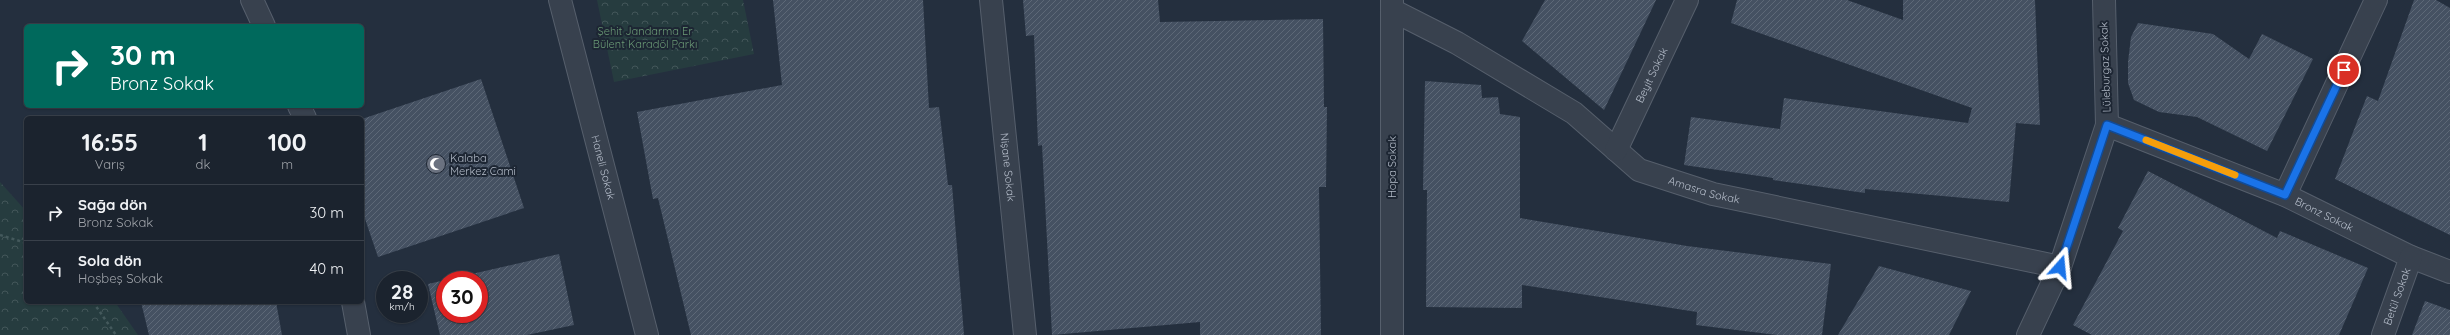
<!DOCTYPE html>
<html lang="tr">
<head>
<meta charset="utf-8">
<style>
	body { margin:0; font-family:Quicksand,sans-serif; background:#242b36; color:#f1f3f6; height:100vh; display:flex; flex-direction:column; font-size:15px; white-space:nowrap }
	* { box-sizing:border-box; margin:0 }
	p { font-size:13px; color:#a0a4aa }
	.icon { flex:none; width:22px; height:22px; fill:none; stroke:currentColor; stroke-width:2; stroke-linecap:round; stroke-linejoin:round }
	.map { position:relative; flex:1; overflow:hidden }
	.drawer { position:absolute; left:24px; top:116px; width:340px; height:188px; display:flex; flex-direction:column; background:#1b232e; border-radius:6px; box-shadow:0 1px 3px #0004,0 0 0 1px #39404a }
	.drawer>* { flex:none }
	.hud { position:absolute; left:24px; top:24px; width:340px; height:84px; border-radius:6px; box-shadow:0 1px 3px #0004,0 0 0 1px #39404a; background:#00695c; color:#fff; overflow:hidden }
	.speed { position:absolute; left:376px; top:271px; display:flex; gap:8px; font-size:20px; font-weight:700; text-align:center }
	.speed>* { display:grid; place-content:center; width:52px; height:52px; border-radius:50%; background:#1b232e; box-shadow:0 1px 3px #0004,0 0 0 1px #39404a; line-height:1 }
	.speed small { font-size:10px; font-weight:400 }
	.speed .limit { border:6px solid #d22; background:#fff; color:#111 }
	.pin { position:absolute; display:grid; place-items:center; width:34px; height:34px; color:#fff; margin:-17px; border:2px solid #fff; border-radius:50%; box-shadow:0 1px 4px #0007 }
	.me { position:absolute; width:44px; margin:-22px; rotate:18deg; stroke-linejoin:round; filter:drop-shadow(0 0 3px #0008) }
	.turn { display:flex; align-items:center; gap:14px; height:84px; padding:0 20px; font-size:18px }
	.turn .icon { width:52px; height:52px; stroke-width:2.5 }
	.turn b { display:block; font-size:28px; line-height:34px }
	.eta { display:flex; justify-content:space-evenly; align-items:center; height:68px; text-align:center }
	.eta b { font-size:24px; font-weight:700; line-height:28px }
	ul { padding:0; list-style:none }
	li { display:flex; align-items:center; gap:12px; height:56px; padding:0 20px; border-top:1px solid #39404a }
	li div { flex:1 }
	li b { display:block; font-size:15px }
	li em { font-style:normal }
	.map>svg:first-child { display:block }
	.park { fill:url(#park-crowns) }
	.building { fill:url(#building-hatch); fill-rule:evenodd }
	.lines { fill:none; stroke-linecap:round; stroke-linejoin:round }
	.minor-casing { stroke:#565f6c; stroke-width:24 }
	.path { stroke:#44595c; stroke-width:2.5; stroke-dasharray:3 3; stroke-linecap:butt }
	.minor { stroke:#38414e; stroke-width:22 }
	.route-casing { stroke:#114b97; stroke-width:10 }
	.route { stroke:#1a73e8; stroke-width:7 }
	.slow { stroke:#f59e0b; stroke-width:7 }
	.labels { text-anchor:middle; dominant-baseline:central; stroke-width:4; stroke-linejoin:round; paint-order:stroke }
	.park-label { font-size:11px; fill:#6b9a76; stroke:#1d2633 }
	.street-label { font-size:11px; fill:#b4bcc9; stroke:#1d2633 }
	.poi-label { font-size:11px; fill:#b4bcc9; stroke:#1d2633; text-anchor:start }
</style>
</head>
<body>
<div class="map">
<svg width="2450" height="335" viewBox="0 0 2450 335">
	<defs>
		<pattern id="park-crowns" width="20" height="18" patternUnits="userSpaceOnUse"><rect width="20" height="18" fill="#263c3f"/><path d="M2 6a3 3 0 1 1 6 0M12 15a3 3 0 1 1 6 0" fill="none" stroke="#435659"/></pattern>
		<pattern id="building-hatch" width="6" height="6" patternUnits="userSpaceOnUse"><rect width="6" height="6" fill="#455162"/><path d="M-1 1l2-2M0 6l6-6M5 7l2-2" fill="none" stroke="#5d6877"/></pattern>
	</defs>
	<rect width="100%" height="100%" fill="#242f3e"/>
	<g class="park">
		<path d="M597,0h146l11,54 -140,28z"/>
		<path d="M0,182l26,29v91h89l23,33h-138z"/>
	</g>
	<g class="building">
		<path d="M773,0h150l6,108 10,-1 9,78h4l12,150h-273l-33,-137 -5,1 -16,-87 145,-27z"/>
		<path d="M1023,0h135l2,22 163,-3 1,88h3l-1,80h-7l2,148h-121v-13l-148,13 -10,-190 -4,1 -4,-111 -8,1z"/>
		<path d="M1545,0h111l-52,110 -82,-69z"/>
		<path d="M1737,0h110l56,20v-20h132l5,125 -24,-2 -7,79 -144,-13v4l-92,-13v-2l-89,-13 7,-48 89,12 4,-31 184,25 4,-15 -241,-85z"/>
		<path d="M2414,0h22l14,8v227l-115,-56 32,-83 11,5z"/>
		<path d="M2138,23l75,11 36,25 13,-25 51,25 -46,92 -70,-34 -38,-5 -25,-12 -6,-17v-21l3,-25z"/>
		<path d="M481,79l43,129 -146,49 -16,-47v-91z"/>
		<path d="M1425,81l56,4 1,13 16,-1 2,17 20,3v101l167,28 144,18 -9,71h-45l-81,-10 1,-13 -175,-27v23l-96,-1 1,-117h-4z"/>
		<path d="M2148,171l129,67 3,-7 88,37 -29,67h-247l-19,-10 50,-94 -5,-3z"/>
		<path d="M559,254l15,71 -47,10h-87l-12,-51zM445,280h34v34h-34z"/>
		<path d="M1879,266l92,25 -22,44h-111z"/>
		<path d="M2425,301l25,9v25h-38z"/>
		<path d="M141,302h135l6,33h-133z"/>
	</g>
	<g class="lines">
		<g class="minor-casing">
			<g id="minor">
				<path d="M252,0l12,26"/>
				<path id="s1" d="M560,0l87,335"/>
				<path id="s2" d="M991,0l34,335"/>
				<path id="s3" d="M1392,10l65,33 117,70 65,57 74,24 347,73"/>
				<path d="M299,106l6,12"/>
				<path id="s4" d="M2107,125l178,70 126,62 39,15"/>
				<path id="s5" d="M1616,150l71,-150"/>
				<path d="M2285,195l91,-195"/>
				<path d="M353,302l6,33"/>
				<path d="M1392,335v-335"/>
				<path d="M2028,335l32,-68 47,-142 -3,-125"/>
				<path id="s6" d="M2383,335l28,-78"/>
			</g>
		</g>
		<g class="path">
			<path d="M0,235l26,8"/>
			<path d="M93,302l23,33"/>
		</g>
		<use href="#minor" class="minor"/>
	</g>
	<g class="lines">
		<g class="route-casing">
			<path id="route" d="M2060,267l47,-142 178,70 59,-125"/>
		</g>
		<use href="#route" class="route"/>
		<path class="slow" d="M2146,140l89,35"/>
	</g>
	<defs>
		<g id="mosque-disc" transform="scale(1)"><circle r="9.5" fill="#6b7280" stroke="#1d2633"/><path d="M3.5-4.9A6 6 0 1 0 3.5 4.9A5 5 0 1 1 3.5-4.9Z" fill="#fff"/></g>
	</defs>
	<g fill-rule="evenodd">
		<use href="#mosque-disc" x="436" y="164"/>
	</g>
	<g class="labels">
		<g class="park-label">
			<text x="645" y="31">Şehit Jandarma Er<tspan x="645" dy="13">Bülent Karadöl Parkı</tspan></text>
		</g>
		<g class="street-label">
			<text transform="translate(2105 67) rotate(-92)">Lüleburgaz Sokak</text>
			<text stroke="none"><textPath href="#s5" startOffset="83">Beyit Sokak</textPath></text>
			<text transform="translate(1392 167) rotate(-90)">Hopa Sokak</text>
			<text stroke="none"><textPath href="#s1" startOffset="173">Haneli Sokak</textPath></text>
			<text stroke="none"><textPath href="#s2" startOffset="168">Nişane Sokak</textPath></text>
			<text stroke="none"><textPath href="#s3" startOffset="364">Amasra Sokak</textPath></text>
			<text stroke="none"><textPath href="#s4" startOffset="235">Bronz Sokak</textPath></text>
			<text stroke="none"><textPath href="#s6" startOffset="41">Betül Sokak</textPath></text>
		</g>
		<g class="poi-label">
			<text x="450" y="158">Kalaba<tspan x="450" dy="13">Merkez Cami</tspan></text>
		</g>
	</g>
</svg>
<div class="speed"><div>28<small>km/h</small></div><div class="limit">30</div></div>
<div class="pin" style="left:2344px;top:70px;background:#d93025"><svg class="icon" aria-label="arrive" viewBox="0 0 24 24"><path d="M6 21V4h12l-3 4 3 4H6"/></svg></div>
<svg class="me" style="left:2060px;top:267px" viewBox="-20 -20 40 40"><path d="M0-17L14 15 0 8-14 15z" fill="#1a73e8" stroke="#fff" stroke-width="4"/></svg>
<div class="hud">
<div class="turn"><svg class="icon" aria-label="right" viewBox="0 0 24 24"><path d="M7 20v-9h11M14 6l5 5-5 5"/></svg><div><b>30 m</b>Bronz Sokak</div></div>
</div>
<section class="drawer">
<div class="eta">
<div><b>16:55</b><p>Varış</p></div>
<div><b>1</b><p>dk</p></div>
<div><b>100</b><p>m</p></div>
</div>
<ul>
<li><svg class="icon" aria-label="right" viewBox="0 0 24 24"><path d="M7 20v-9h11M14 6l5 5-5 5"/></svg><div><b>Sağa dön</b><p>Bronz Sokak</p></div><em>30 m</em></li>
<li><svg class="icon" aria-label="left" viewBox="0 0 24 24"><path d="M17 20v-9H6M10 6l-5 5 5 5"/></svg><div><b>Sola dön</b><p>Hoşbeş Sokak</p></div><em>40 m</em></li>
</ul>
</section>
</div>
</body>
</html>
